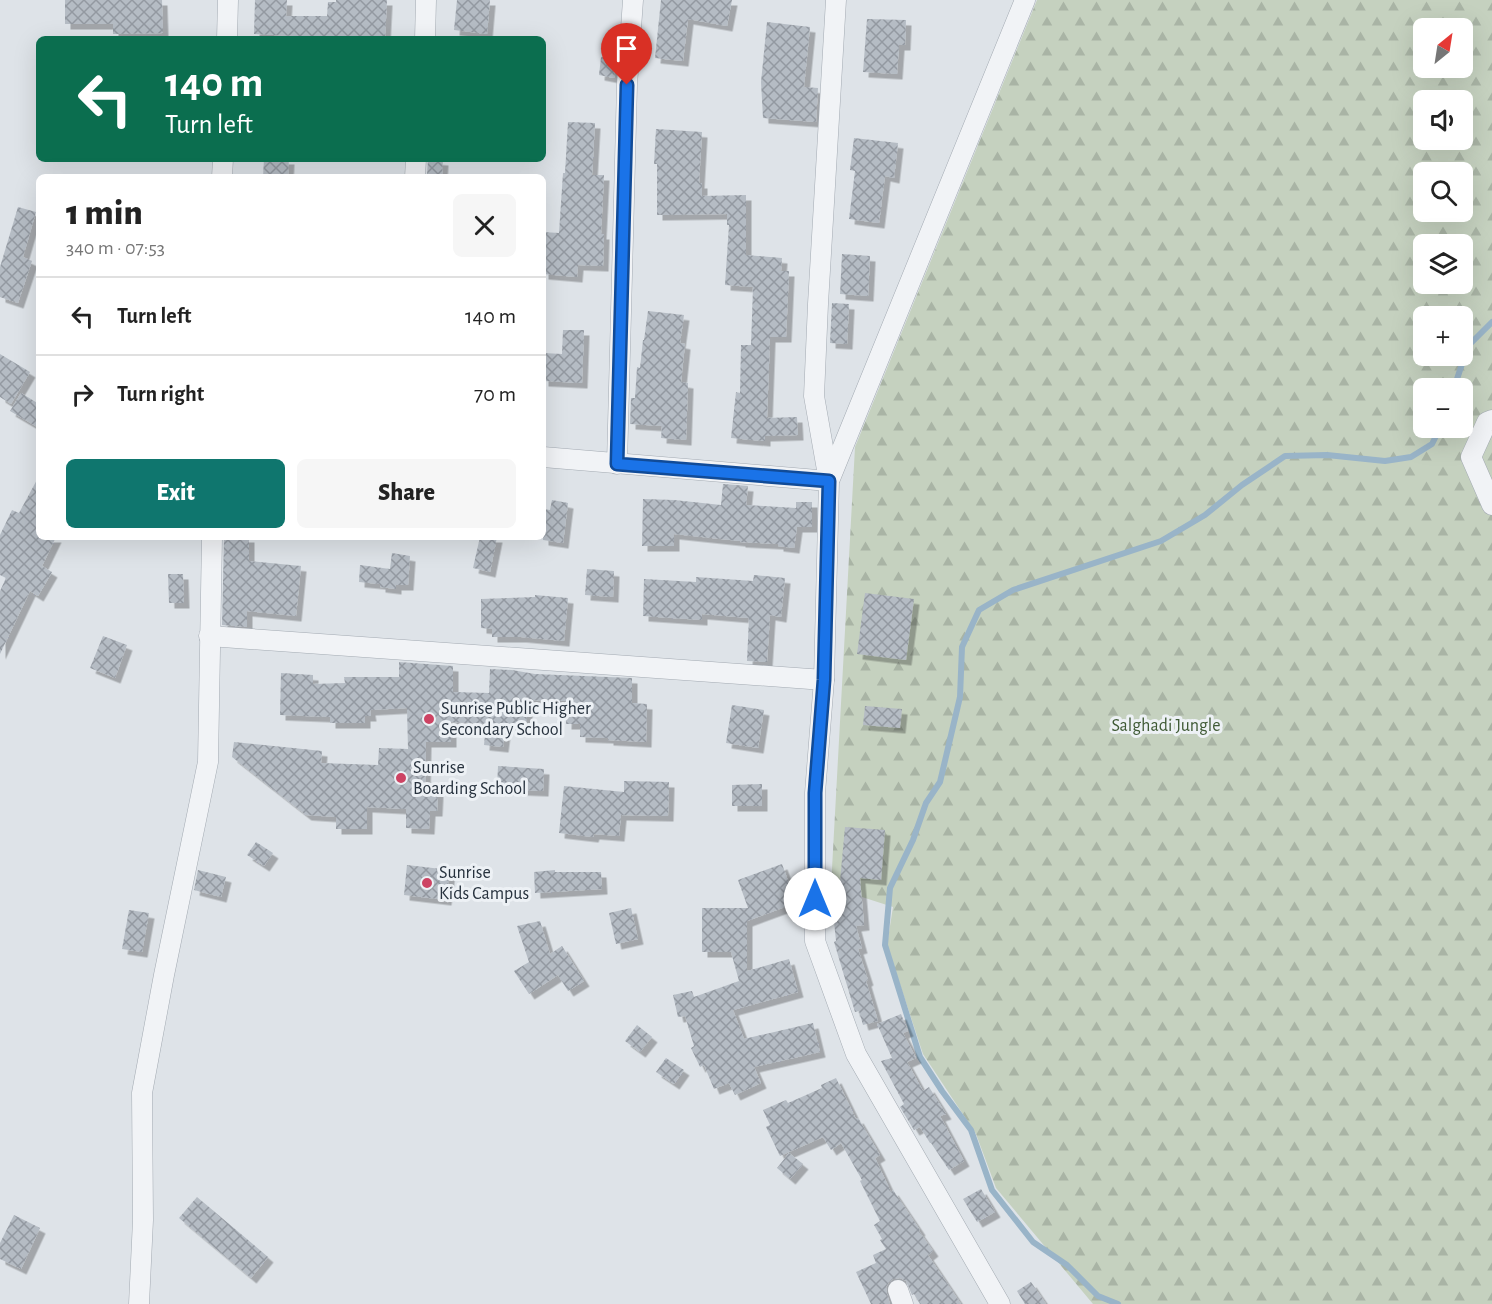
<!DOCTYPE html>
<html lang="en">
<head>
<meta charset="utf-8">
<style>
	body { margin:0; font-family:"Alegreya Sans",sans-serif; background:#f6f6f6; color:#222; height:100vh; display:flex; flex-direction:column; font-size:22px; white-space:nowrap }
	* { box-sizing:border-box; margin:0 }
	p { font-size:20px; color:#767676 }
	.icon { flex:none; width:33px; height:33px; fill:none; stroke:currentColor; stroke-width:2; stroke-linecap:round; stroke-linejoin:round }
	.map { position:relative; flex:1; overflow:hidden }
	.drawer { position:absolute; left:36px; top:174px; width:510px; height:366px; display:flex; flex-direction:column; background:#fff; border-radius:9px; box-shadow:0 6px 24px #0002 }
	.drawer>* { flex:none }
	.hud { position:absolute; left:36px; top:36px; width:510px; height:126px; border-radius:9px; box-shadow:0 6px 24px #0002; background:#0b6e4f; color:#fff; overflow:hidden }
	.needle { width:39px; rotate:30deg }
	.controls { position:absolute; left:1413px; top:18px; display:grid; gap:12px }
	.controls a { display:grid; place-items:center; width:60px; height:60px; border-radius:9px; background:#fff; box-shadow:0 6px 24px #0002; font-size:30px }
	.pin { position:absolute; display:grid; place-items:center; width:51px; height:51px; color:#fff; margin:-62px -26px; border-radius:50% 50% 50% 0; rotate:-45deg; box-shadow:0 0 6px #0007 }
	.pin .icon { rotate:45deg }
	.me { position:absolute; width:66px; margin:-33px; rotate:0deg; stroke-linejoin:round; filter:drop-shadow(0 0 4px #0008) }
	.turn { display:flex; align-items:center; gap:21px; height:126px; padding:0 30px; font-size:27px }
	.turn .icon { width:78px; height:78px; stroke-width:2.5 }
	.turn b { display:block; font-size:42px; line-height:51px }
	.round { display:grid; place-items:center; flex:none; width:63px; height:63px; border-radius:9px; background:#f6f6f6 }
	.head { display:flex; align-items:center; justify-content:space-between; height:102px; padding:0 30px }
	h1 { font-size:36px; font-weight:800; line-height:45px }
	.cta { display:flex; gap:12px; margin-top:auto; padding:12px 30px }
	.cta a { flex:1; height:69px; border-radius:9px; background:#0f766e; color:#fff; font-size:24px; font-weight:800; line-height:69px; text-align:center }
	.cta a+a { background:#f6f6f6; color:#222 }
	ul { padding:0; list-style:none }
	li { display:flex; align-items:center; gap:18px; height:78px; padding:0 30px; border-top:2px solid #e0e0e0 }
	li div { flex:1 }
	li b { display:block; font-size:22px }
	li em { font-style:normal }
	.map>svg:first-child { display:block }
	.forest { fill:url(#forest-firs); fill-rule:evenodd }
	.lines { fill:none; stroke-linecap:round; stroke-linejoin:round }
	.stream { stroke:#99b4c8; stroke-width:6 }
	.building { fill:url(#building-cross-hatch); filter:url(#shadow) }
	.minor-casing { stroke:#a3aab2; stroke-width:21 }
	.minor { stroke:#f1f3f6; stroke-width:20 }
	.route-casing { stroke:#114b97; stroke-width:15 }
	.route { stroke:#1a73e8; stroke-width:10 }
	.poi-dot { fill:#cd4363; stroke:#edf1f5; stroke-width:2 }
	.labels { text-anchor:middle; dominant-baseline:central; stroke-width:6; stroke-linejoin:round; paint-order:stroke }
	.poi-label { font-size:18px; fill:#27323e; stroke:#edf1f5; text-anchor:start }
	.park-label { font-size:18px; fill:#3f5a35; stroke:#edf1f5 }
</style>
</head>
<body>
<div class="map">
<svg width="1492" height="1304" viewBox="0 0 1492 1304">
	<defs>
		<pattern id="forest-firs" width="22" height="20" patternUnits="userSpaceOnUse" patternTransform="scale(1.5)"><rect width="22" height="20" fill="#c5d1bf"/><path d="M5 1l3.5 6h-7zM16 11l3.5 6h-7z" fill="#a9b4a5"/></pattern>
		<pattern id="building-cross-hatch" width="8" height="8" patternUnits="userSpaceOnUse" patternTransform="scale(1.5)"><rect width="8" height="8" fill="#b5bcc4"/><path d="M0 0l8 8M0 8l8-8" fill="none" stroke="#9399a1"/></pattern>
		<filter id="shadow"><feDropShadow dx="5.5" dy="5.5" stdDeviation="0" flood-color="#0004"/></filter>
	</defs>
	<rect width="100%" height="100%" fill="#dee3e8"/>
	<path class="forest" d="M1037,0h455v1304h-399l-97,-116 -20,-54 -53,-80 -36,-109 6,-38 -62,-20 24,-440zM1424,28h38v40h-38zM1424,100h38v40h-38zM1424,172h38v40h-38zM1424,244h38v40h-38zM1424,316h38v40h-38zM1424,388h38v40h-38z"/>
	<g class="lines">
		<g class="stream">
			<path d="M1454,388l14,-42 24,-24"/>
			<path d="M1118,1304l-20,-8 -31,-31 -34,-23 -41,-52 -21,-60 -29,-39 -22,-34 -35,-112 5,-57 23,-48 13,-37 14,-21 20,-85 2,-50 17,-37 34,-20 148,-49 44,-26 37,-30 43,-29 42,-1 58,6 26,-4 21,-13 8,-16"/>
		</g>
	</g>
	<g class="building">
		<path d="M65,0h97l1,33 -50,1v-10h-48z"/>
		<path d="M255,0h32l-1,16h41l1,-14h8v-2h51l-2,38 -21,1 -54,-3v2h-16v-2l-40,-2z"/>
		<path d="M457,0h33l-3,34 -33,-4z"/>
		<path d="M661,0h71l-5,26 -39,-7 -5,42 -28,-3z"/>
		<path d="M867,19l39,1 -1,25h-6l-2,29 -34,-2z"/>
		<path d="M767,22l43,5 -6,60 14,1 -2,34 -53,-4 -2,-36z"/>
		<path d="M601,57l16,2 -3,19 -15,-3z"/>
		<path d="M568,122l27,1 -3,52h12l-3,59h3l-1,32 -25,-1 -1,12 -34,-3v-42l16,1 4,-60h2z"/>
		<path d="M656,129l46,3 -3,51h3v13l44,-1v60l36,3 -1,13h8l-3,66h-16l-3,81 30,-1 1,18 -33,1v5l-34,-3 5,-46 4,1 1,-48h10l2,-58 -28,-2 4,-60h-2v-11l-70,1v-51h-3z"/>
		<path d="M854,138l44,5 -4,35 -9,-2 -6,47 -30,-4 6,-48 -5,-1z"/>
		<path d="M264,159h25l-1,18h-25z"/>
		<path d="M428,159l15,1 -1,16 -15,-1z"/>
		<path d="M18,207l18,5 -13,45 9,4 -14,42 -18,-6v-30z"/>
		<path d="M842,254l28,2 -2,40 -28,-2z"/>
		<path d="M832,303l17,1 -2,40 -17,-1z"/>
		<path d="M648,311l36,4 -4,28 5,1 -4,38 7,1 -2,57 -25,-2 1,-12 -32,-2 1,-26h4l2,-31 3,1 3,-28h1z"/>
		<path d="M563,330h21l-2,53 -39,-2v-28l19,1z"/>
		<path d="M0,354l30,18 -19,32 -11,-7z"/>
		<path d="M21,393l18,11v24l-29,-17z"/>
		<path d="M39,476v61h17l-14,29 10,6 -14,24 -8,-5 -30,63v-63l6,-13 -6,-3v-40l12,-25 7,3z"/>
		<path d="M723,484l25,2 -2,19 50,3v-6h16v25h-15l-3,21 -16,-2v-2l-38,-2v-1l-66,-7v12h-32l1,-47 31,1 47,5z"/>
		<path d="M552,500l16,3 -5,40 -20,-3v-31l7,1z"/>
		<path d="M224,537h25v24l52,5 -5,50 -49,-5v16l-25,-2z"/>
		<path d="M480,537h17l-7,35 -17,-4z"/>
		<path d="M392,553l18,3 -2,29h-12v4l-16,-2v-3l-21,-2 1,-17 30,4z"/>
		<path d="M587,569l27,2 -1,26 -28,-2z"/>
		<path d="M168,574h15l1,29h-15z"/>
		<path d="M754,575l31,3 -4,39 -11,-2 -3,47 -20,-1 2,-43 -47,-4v6l-59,-4 1,-37 52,3v-5l57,4z"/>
		<path d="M865,593l49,6 -8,61 -49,-6z"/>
		<path d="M535,595l33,3 -4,43 -43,-4h-29v-8l-11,-1v-29l54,-2z"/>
		<path d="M103,636l24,9 -12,33 -25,-10z"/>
		<path d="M399,662l54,4v26l36,1 1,-24 22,1 23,4 97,4v25l15,1 -1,38 -38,-2v-2l-28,-1v-13h-14l1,-23 -39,-1 -2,26 -20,-2 -3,23 -19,-2 2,-21 -35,-2v20h-25l-1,48 13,1 -1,20h-7l-1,18 -23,-1v-19l-39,-2v22h-31v-12l-30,-2 -74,-58 2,-15 88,9 -1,12 57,2 1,-17 29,1 -1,-41 -37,2 1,6h-6v7h-35v-6l-50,-2 1,-42 32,2v9l32,-1 -1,-6h55z"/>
		<path d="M732,705l32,5 -6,38 -32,-5z"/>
		<path d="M865,706l37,3 -2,19 -37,-3z"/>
		<path d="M498,766l46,3 -1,22 -46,-2z"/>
		<path d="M624,781l45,1 -1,34 -47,-1 -2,21 -25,-2 -1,3 -34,-4 5,-47 60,6z"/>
		<path d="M762,784v22h-30v-21z"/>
		<path d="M845,827l40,3 -4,50 -21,-2 4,47 -8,1 6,22 -4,1 10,31 -2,1 12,40 -15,4 -4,-14 -4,1 -21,-70 2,-1 -5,-48 8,-1z"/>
		<path d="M256,842l17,11 -9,13 -17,-11z"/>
		<path d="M782,864l14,39 -49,18v50l42,-12 9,33 -65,18 11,29 69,-16 7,29 -66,15 7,16 -26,12 -6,-12 -15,6 -10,-24 -4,2 -9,-19 3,-2 -9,-30 -7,1 -5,-22 19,-4 2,6 45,-16 -8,-29h-29v-44h46l-10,-28z"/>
		<path d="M407,865l43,5 -4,30 -42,-5z"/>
		<path d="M198,870l28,7 -5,20 -27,-7z"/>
		<path d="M555,870v2h46l1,17 -67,4 -1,-21z"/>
		<path d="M631,908l7,31 -22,5 -7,-31z"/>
		<path d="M129,910l20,3 -7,39 -20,-3z"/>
		<path d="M540,921l10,33 12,-8 22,35 -16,10 -10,-16 -29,19 -15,-23 15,-9 -12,-36z"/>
		<path d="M901,1014l7,17 -5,2 13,25 -9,4 16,29 6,-4 17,27 -6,2 24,45 -15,9 -18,-27h-1l-10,-16 -6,3 -14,-23 4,-3 -23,-43 11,-3 -15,-34z"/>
		<path d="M637,1025l15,12 -12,15 -15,-11z"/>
		<path d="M666,1058l18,12 -10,14 -18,-12z"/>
		<path d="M836,1078l20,41 2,-1 22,37 -5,3 16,34 2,-2 27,40 -1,1 14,20 -5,4 33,49h-41l-6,-10 -2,1 -6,-14 -6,-3 -7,1 -4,3 -3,5 1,7 3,10h-19l-15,-32 20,-9 -3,-8 13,-6 -6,-9 2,-1 -8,-14 6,-4 -20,-40 2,-1 -21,-37 -10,7 -8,-13 -43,19 -14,-29 4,-2 -7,-15 23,-10 2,3 34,-15 -1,-3z"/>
		<path d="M789,1153l14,11 -13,15 -13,-11z"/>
		<path d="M981,1189l14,23 -18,10 -14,-23z"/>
		<path d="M197,1197l71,60 -17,21 -72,-60z"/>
		<path d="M14,1215l26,13 -19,41 -21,-10v-16z"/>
		<path d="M1031,1282l15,22h-21l-8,-13z"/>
	</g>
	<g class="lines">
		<g class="minor-casing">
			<g id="minor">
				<path d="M227,39l1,-39"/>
				<path d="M425,39l1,-39"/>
				<path d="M222,177l1,-18"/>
				<path d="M415,177l1,-18"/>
				<path d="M1492,420l-5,2 -16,35 21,48"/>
				<path d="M543,457l286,24 -15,-85 4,-92 18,-304"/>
				<path d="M617,464l10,-379 6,-85"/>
				<path d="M209,636l615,44"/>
				<path d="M898,1290l5,14"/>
				<path d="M139,1304l4,-84 -1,-127 22,-118 44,-213 4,-225"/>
				<path d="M1000,1304l-144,-250 -41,-113v-148l9,-113 5,-199 196,-481"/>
			</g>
		</g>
		<use href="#minor" class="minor"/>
	</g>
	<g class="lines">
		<g class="route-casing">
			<path id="route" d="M627,85l-10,379 212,17 -5,199 -9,113v106"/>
		</g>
		<use href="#route" class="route"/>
	</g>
	<g class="poi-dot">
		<circle cx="429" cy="719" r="6"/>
		<circle cx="401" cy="778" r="6"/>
		<circle cx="427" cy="883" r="6"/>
	</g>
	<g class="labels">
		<g class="poi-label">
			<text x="441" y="709">Sunrise Public Higher<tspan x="441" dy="21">Secondary School</tspan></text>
			<text x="413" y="768">Sunrise<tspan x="413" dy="21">Boarding School</tspan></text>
			<text x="439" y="873">Sunrise<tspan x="439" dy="21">Kids Campus</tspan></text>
		</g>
		<g class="park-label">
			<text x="1166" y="726">Salghadi Jungle</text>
		</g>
	</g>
</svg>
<div class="controls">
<a><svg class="needle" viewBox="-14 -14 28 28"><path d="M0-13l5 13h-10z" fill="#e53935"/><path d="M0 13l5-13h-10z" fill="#767676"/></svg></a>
<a><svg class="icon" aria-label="sound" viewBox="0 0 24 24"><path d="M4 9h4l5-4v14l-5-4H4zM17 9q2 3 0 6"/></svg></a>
<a><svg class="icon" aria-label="search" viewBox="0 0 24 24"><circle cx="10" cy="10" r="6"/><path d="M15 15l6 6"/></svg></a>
<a><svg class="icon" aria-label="layers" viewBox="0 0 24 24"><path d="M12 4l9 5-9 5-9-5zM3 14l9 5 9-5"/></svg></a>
<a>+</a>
<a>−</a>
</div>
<div class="pin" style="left:627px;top:85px;background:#d93025"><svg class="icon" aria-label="arrive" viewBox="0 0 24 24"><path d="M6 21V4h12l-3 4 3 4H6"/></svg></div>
<svg class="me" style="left:815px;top:899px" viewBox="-20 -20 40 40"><circle r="19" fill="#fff"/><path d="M0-13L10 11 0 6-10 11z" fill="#1a73e8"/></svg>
<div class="hud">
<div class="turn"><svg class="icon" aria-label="left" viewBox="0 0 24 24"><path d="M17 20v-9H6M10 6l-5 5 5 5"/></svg><div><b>140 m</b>Turn left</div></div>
</div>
<section class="drawer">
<div class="head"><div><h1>1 min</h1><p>340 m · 07:53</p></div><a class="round"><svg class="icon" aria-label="close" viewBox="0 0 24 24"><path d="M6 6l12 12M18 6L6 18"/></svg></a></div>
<ul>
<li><svg class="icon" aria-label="left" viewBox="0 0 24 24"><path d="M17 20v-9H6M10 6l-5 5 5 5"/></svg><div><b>Turn left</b></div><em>140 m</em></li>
<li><svg class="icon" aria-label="right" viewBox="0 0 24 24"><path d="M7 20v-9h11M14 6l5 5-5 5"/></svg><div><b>Turn right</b></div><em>70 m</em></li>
</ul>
<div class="cta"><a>Exit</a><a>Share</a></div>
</section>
</div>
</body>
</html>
